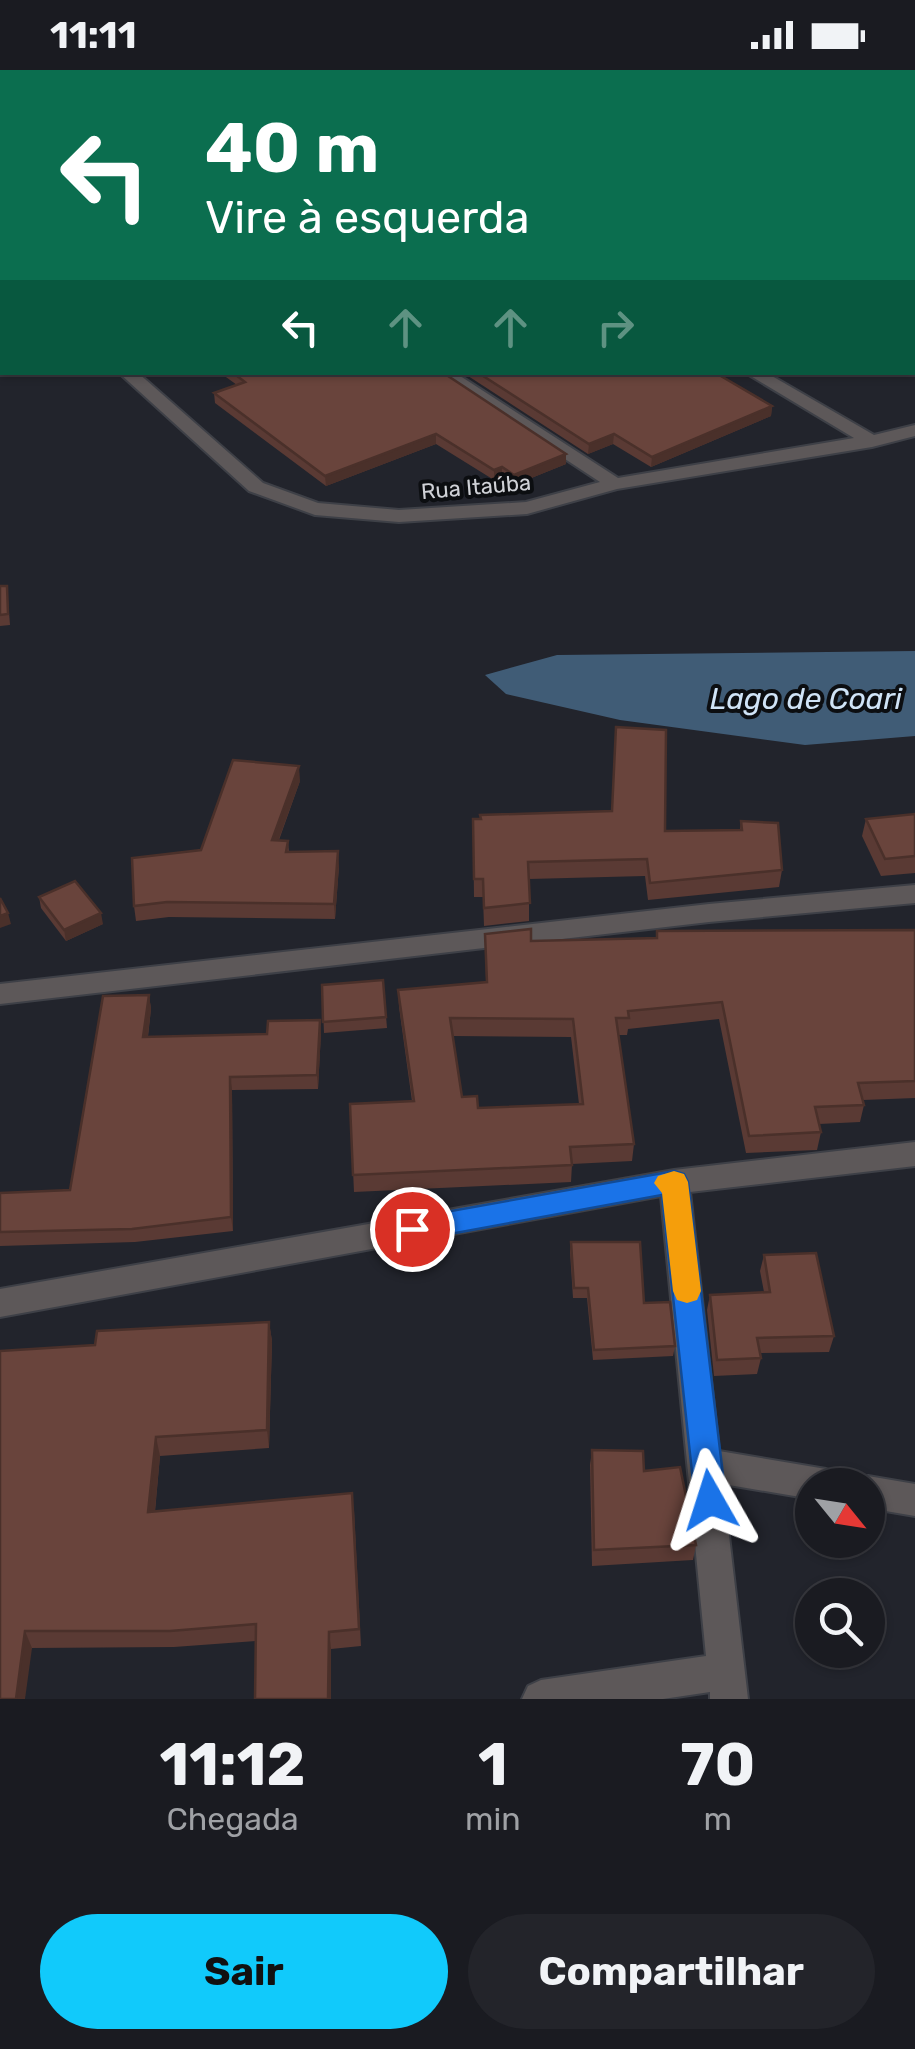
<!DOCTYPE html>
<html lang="pt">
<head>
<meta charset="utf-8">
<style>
	body { margin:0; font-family:Rubik,sans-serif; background:#23242a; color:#f1f3f6; height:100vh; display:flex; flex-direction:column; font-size:38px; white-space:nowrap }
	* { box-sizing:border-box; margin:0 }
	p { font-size:32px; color:#9fa1a5 }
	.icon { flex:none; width:55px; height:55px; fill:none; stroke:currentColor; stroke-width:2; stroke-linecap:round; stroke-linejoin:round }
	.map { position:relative; height:1629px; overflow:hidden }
	.details { display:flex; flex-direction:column; background:#1a1b21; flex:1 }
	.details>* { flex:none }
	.guide { position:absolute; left:0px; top:0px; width:915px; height:305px; box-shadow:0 2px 8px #0004,0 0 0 2px #38393f; background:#0b6e4f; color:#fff; overflow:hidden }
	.needle { width:65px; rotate:120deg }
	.tools { position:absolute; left:795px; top:1398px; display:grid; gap:20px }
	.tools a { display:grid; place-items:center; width:90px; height:90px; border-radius:50%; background:#1a1b21; box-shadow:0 2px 8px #0004,0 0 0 2px #38393f; font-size:50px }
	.pin { position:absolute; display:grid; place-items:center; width:85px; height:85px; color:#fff; margin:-42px; border:5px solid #fff; border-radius:50%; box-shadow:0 2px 10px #0007 }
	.me { position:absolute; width:110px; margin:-55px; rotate:354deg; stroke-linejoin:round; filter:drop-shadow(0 0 8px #0008) }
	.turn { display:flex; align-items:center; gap:35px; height:210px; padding:0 40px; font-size:45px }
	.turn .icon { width:130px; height:130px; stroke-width:2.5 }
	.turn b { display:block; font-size:70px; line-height:85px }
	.lanes { display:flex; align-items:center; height:95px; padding:0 40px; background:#0003; justify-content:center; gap:50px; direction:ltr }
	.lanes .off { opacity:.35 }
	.eta { display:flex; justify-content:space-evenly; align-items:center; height:170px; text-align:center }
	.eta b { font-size:60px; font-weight:700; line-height:70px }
	.action { display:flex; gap:20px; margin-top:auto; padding:20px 40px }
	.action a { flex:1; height:115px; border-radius:60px; background:#11cafb; color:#111; font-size:40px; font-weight:700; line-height:115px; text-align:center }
	.action a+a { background:#23242a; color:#f1f3f6 }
	.status { display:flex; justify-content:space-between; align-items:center; height:70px; padding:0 50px; background:#1a1b21; direction:ltr }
	.status svg { height:28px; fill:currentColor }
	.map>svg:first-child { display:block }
	.water { fill:#405c76 }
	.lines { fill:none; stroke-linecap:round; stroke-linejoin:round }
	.river { fill:#405c76; fill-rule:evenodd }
	.minor-casing { stroke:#3e4047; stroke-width:4 }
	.minor { fill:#5d5859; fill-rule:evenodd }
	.wall { fill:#5a3a34; fill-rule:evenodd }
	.shaded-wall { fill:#4a302a }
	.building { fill:#69443c; stroke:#4a302a; stroke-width:2.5; fill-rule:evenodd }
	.route { fill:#1a73e8; stroke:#114b97; stroke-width:2.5 }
	.slow { fill:#f59e0b }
	.labels { text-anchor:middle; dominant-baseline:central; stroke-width:8; stroke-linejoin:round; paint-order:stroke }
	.far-street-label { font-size:22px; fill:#cfd1d6; stroke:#0c0e11 }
	.water-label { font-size:30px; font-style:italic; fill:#d0e4f7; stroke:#0c0e11 }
</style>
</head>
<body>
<div class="status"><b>11:11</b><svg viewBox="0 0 49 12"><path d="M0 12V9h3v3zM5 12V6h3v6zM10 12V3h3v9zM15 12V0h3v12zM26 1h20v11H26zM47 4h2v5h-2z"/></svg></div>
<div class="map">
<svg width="915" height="1629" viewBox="0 0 915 1629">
	<rect width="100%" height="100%" fill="#22242c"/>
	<path class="water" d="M915,581v85l-110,9 -185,-25 -114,-26 -21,-19 72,-20z"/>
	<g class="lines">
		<path class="river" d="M813,0h64l-65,2z"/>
		<g class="minor-casing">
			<g id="minor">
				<rect x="912" y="140" width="3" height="9"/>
				<path d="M912,213l3,1v10l-3,-1z"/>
				<path d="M118,302h19l126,111 55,20 81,7 127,-8 74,-20 -167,-110h21l164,106 236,-40 -110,-66h21l109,63 41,-10v11l-43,11 -255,42 -90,25 -128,8 -84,-7 -66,-24z"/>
				<path d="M915,815v18l-206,19 -709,82v-20l709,-80z"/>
				<path d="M915,1072v24l-225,26 29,259 107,18 12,5 5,11h-31v14l-89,-15 25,215h-38v-7l-47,7h-141l6,-13 13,-6 165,-24 -45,-460 -661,121v-28l674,-119z"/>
				<path d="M868,1406l47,8v32l-47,-8v-23h-14z"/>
			</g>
		</g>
		<use href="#minor" class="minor"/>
	</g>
	<g class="wall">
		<path d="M49,0h322l-9,2h-305z"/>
		<path d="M219,302h223l124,92 -52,21 -12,-8 -8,3 -58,-36 -110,42 -111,-83 -1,-10 23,-8z"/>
		<path d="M462,302h265l-7,4 52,30 -1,10 -120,51 -38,-23 -25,10z"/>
		<path d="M0,516h7l3,39 -10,1z"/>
		<path d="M300,711l-21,59 9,1 1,11 50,14 -4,53 -166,-2 -33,4 -2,-15 67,-56z"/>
		<path d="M915,744v59l-34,3 -19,-40 4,-17z"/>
		<path d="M473,749l192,12 75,-1 1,-9 41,49 -3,17 -131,13 -3,-24 -116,3v42l-45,5 -1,-29h-9z"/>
		<path d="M39,827l64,27 -37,17 -25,-33z"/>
		<path d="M915,860v168l-52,2 1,5 -4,17 -41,2 2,8 -4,18 -71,3 -27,-134 -91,10 -1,6h-8l15,109 -2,17 -60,3 -1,18 -217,10 -4,-88 62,-3 -13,-94 -1,-17 88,-8 -1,-48 46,7 125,-3 1,-7zM453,966l118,1 8,67 -101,4 -16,-11z"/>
		<path d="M383,910l4,48 -63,5 -2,-48z"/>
		<path d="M149,925l2,14 -3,28 173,-4 -3,56 -86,1 1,141 -98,11 -135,4v-53l70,-3z"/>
		<path d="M571,1172l73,61 31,43 -2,10 -80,4 -6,-62h-14l-3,-46z"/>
		<path d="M764,1185l70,81 -5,16 -69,1 1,5 -4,16 -43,2 -7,-66 3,-15 54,-3 -4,-21z"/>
		<path d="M269,1252l3,19 -3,107 -109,8 -5,56 199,-2 7,136 -30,3v50h-76l1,-58 -82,6 -142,1 -32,51 95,-354z"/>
		<path d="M592,1380l52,21 52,74 -3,15 -101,6 -2,-101z"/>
	</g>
	<g class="shaded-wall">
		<path d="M341,0h30l-9,2h-31z"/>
		<path d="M772,336l-1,10 -120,51 1,-10z"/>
		<path d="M436,364v10l-110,42 -1,-10z"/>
		<path d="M614,364l-1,10 -25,10 1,-10z"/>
		<path d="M566,384v10l-52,21v-10z"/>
		<path d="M502,397v10l-8,3v-10z"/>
		<path d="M299,696l1,15 -27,74 -1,-15z"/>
		<path d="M338,781l1,15 -4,53 -1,-15z"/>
		<path d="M8,843l3,11 -11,4v-12z"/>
		<path d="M101,843l2,11 -37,17 -2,-11z"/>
		<path d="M149,925l2,14 -5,42 -3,-14z"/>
		<path d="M320,950l1,13 -3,56 -1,-14z"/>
		<path d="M230,1007l2,13 1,141 -2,-14z"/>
		<path d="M269,1252l3,19 -3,107 -2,-18z"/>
		<path d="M156,1367l4,19 -7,74 -5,-18z"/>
		<path d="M25,1561l7,17 -7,51h-9z"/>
		<path d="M329,1562l2,17v50h-3z"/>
	</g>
	<g class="building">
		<path d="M74,0h267l-10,2h-214l-3,-1 -32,1z"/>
		<path d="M0,128h2v60l-2,-13z"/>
		<path d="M0,191l2,1v38l-2,1z"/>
		<path d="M232,302h210l124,82 -52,21 -12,-8 -8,3 -58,-36 -111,42 -111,-83 31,-11z"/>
		<path d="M477,302h237l58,34 -120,51 -38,-23 -25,10z"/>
		<path d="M0,516h7l1,28 -8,1z"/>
		<path d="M616,657l50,3 -1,101 77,-1 -1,-9 37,2 4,47 -132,13 -3,-24 -119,3 2,41 -46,5 -1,-29h-9l-1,-60h8l-1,-4 132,-4z"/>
		<path d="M233,690l66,6 -27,74 16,1 -2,11 52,-1 -4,53 -167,-2 -33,4 -2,-48 69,-8z"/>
		<path d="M915,744v42l-30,3 -19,-40z"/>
		<path d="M75,811l26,32 -37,17 -25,-33z"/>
		<path d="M0,828l8,15 -8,3z"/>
		<path d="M531,859v12l126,-3v-7l258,-1v151l-57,2 6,22 -49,2 6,25 -72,4 -27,-134 -94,9 1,7h-13l18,126 -64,3 2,18 -219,10 -3,-71 64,-3 -16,-111 89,-8 -2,-48zM450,948l123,1 10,85 -105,4 -1,-12 -15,1z"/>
		<path d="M383,910l3,37 -63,5 -1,-37z"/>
		<path d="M149,925l-6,42 124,-3 1,-13 52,-1 -3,55 -87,2 1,140 -99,12 -132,3v-39l70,-3 33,-194z"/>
		<path d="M571,1172h69l4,61 26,-1 5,44 -81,4 -6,-62h-14z"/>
		<path d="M816,1183l18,83 -77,2 4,20 -44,2 -7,-65 60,-3 -6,-37z"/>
		<path d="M269,1252l-2,108 -111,7 -8,75 204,-19 7,136 -30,3 -1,67h-73l1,-75 -86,7h-145l-9,68h-16v-348l95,-6 2,-14z"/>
		<path d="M592,1380l51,1 1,20 36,-4 16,78 -102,5z"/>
	</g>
	<path class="route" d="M674,1101l10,3 4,8 38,318 -4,10 -12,4 -11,-4 -4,-10 -33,-305 -250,46 -9,-4 -4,-8 4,-8 9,-3z"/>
	<path class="slow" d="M674,1101l10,3 4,8 13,109 -4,9 -10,3 -10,-3 -4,-9 -11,-98 -8,-10 4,-7z"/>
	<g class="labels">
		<g class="far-street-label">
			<text transform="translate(476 417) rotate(-5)">Rua Itaúba</text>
		</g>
		<g class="water-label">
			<text x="806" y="629">Lago de Coari</text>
		</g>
	</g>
</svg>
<div class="tools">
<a><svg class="needle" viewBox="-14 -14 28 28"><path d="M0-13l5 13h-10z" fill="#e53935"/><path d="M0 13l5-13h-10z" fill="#9fa1a5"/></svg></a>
<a><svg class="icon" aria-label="search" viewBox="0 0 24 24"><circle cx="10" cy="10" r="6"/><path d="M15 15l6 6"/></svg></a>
</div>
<div class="pin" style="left:412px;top:1159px;background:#d93025"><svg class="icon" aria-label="arrive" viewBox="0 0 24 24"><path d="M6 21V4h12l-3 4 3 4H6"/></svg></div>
<svg class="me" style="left:710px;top:1430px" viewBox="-20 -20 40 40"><path d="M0-17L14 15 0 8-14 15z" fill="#1a73e8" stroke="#fff" stroke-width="4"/></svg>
<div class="guide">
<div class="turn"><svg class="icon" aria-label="left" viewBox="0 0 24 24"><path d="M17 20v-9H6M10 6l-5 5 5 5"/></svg><div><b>40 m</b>Vire à esquerda</div></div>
<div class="lanes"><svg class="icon" aria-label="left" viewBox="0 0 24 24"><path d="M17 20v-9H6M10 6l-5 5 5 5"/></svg><svg class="icon off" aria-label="ahead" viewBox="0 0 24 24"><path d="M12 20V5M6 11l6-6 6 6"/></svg><svg class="icon off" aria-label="ahead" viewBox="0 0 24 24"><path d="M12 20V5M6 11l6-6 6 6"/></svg><svg class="icon off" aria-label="right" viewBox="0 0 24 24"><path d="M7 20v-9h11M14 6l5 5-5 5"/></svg></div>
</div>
</div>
<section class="details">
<div class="eta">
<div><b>11:12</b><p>Chegada</p></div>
<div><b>1</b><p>min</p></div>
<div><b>70</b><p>m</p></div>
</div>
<div class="action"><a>Sair</a><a>Compartilhar</a></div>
</section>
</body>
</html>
